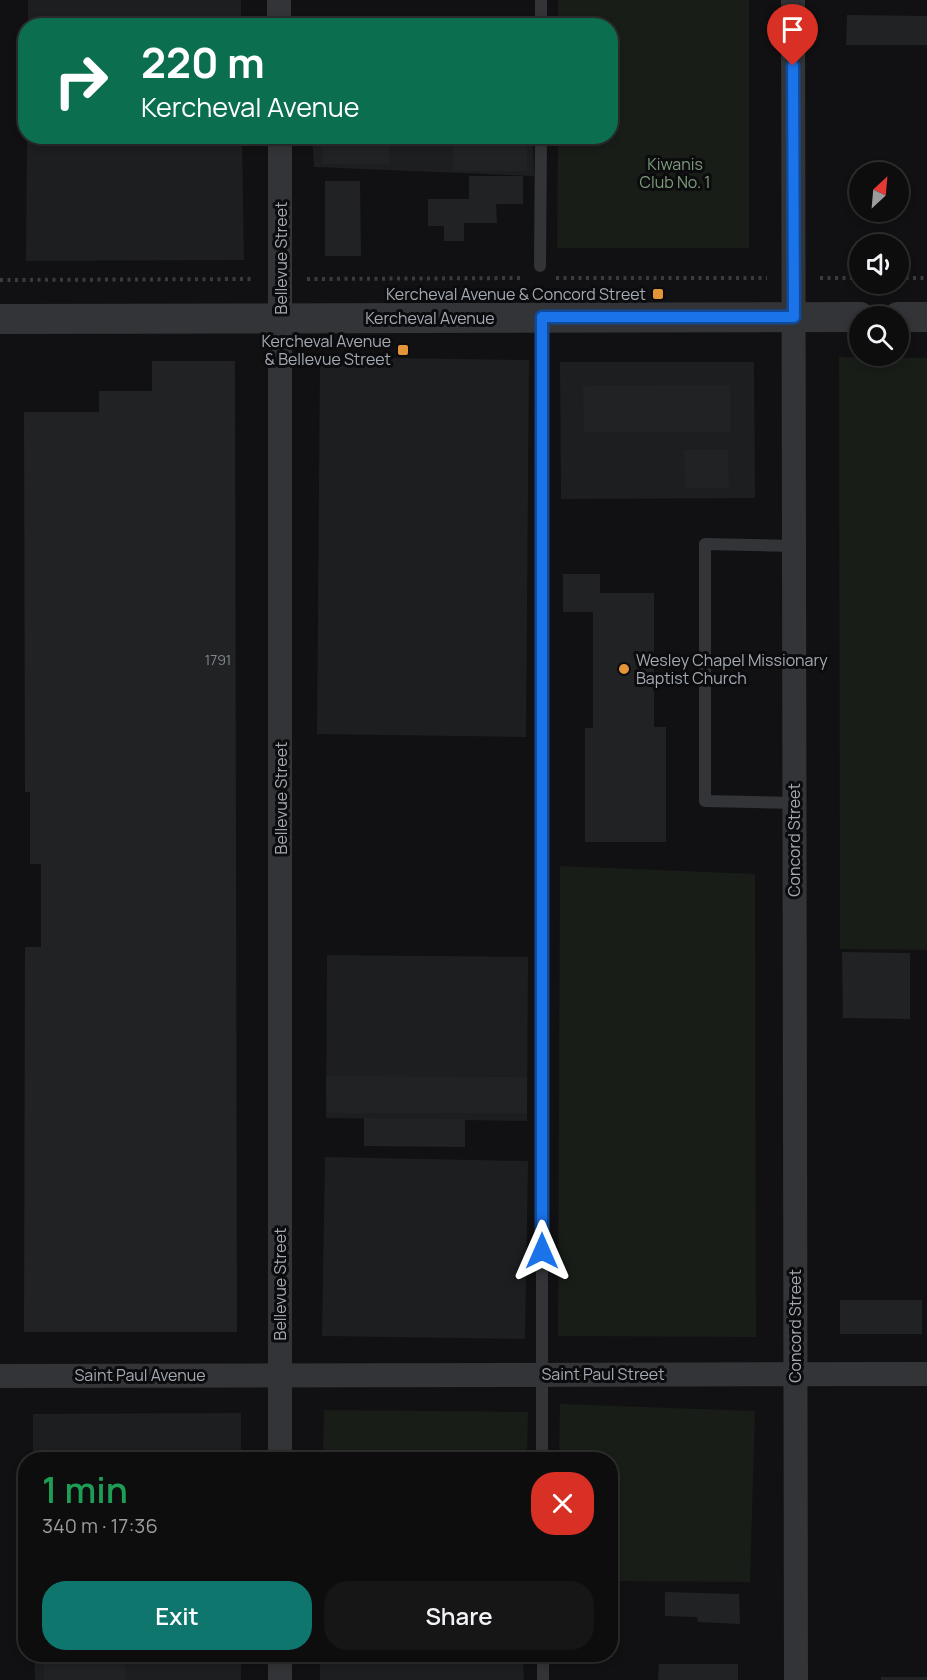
<!DOCTYPE html>
<html lang="en">
<head>
<meta charset="utf-8">
<style>
	body { margin:0; font-family:Manrope,sans-serif; background:#161617; color:#f1f3f6; height:100vh; display:flex; flex-direction:column; font-size:22px; white-space:nowrap }
	* { box-sizing:border-box; margin:0 }
	p { font-size:20px; color:#9a9c9e }
	.icon { flex:none; width:33px; height:33px; fill:none; stroke:currentColor; stroke-width:2; stroke-linecap:round; stroke-linejoin:round }
	.map { position:relative; flex:1; overflow:hidden }
	.side { position:absolute; left:18px; top:1452px; width:600px; height:210px; display:flex; flex-direction:column; background:#0d0d0e; border-radius:24px; box-shadow:0 3px 9px #0003,0 0 0 2px #2d2d2e }
	.side>* { flex:none }
	.banner { position:absolute; left:18px; top:18px; width:600px; height:126px; border-radius:24px; box-shadow:0 3px 9px #0003,0 0 0 2px #2d2d2e; background:#0b6e4f; color:#fff; overflow:hidden }
	.needle { width:39px; rotate:26deg }
	.fabs { position:absolute; left:849px; top:162px; display:grid; gap:12px }
	.fabs a { display:grid; place-items:center; width:60px; height:60px; border-radius:50%; background:#0d0d0e; box-shadow:0 3px 9px #0003,0 0 0 2px #2d2d2e; font-size:30px }
	.pin { position:absolute; display:grid; place-items:center; width:51px; height:51px; color:#fff; margin:-62px -26px; border-radius:50% 50% 50% 0; rotate:-45deg; box-shadow:0 0 6px #0007 }
	.pin .icon { rotate:45deg }
	.me { position:absolute; width:66px; margin:-33px; rotate:0deg; stroke-linejoin:round; filter:drop-shadow(0 0 4px #0008) }
	.turn { display:flex; align-items:center; gap:21px; height:126px; padding:0 24px; font-size:27px }
	.turn .icon { width:78px; height:78px; stroke-width:2.5 }
	.turn b { display:block; font-size:42px; line-height:51px }
	.round { display:grid; place-items:center; flex:none; width:63px; height:63px; border-radius:24px; background:#161617 }
	.summary { display:flex; align-items:center; justify-content:space-between; height:102px; padding:0 24px }
	h1 { font-size:36px; font-weight:600; line-height:45px; color:#1e9e55 }
	.button { display:flex; gap:12px; margin-top:auto; padding:12px 24px }
	.button a { flex:1; height:69px; border-radius:24px; background:#0f766e; color:#fff; font-size:24px; font-weight:600; line-height:69px; text-align:center }
	.button a+a { background:#161617; color:#f1f3f6 }
	.map>svg:first-child { display:block }
	.built { fill:#1d1e1f }
	.green { fill:#181d18 }
	.building { fill:#212224 }
	.lines { fill:none; stroke-linecap:round; stroke-linejoin:round }
	.path { stroke:#393b3e; stroke-width:4; stroke-dasharray:3 4.5; stroke-linecap:butt }
	.service { stroke:#333437; stroke-width:12 }
	.minor { stroke:#333437; stroke-width:24 }
	.tertiary { stroke:#333437; stroke-width:30 }
	.route-casing { stroke:#114b97; stroke-width:15 }
	.route { stroke:#1a73e8; stroke-width:10 }
	.poi-dot { fill:#e49538; stroke:#0c0c0e; stroke-width:2 }
	.labels { text-anchor:middle; dominant-baseline:central; stroke-width:6; stroke-linejoin:round; paint-order:stroke }
	.number-label { font-size:14px; fill:#83888e }
	.park-label { font-size:16px; fill:#7e9c7c; stroke:#0c0c0e }
	.street-label { font-size:16px; fill:#a4aab2; stroke:#0c0c0e }
	.poi-label { font-size:16px; fill:#a4aab2; stroke:#0c0c0e; text-anchor:end }
</style>
</head>
<body>
<div class="map">
<svg width="927" height="1680" viewBox="0 0 927 1680">
	<rect width="100%" height="100%" fill="#111113"/>
	<g class="built">
		<rect x="28" y="0" width="213" height="25"/>
		<path d="M27,137h215l2,123 -218,1z"/>
		<path d="M312,137h221l1,39 -220,-9z"/>
		<path d="M320,357l209,3 -3,377 -209,-3z"/>
		<path d="M560,362h194l1,136 -194,1z"/>
		<path d="M327,955l201,2 -1,164 -201,-3z"/>
		<path d="M325,1157l203,4 -3,178 -203,-3z"/>
		<path d="M241,1413v46h-208v-45z"/>
		<path d="M34,1655h207v25h-206z"/>
		<path d="M320,1655h203l1,25h-204z"/>
	</g>
	<g class="green">
		<path d="M558,0h191v248h-192l1,-111 52,-1v-110l-52,-1z"/>
		<path d="M839,357l88,1v592l-87,-1z"/>
		<path d="M560,866l195,8 1,463 -198,-1z"/>
		<path d="M560,1404l195,7 -5,171 -139,-1 -1,-121 -51,-1z"/>
		<path d="M324,1410l204,2 -1,47h-204z"/>
	</g>
	<g class="building">
		<path d="M847,15l80,1v29h-81z"/>
		<path d="M322,136h67v28h-66z"/>
		<rect x="453" y="136" width="74" height="35"/>
		<path d="M469,176h54v28h-27l1,19h-33v18h-20v-15h-16v-27h41z"/>
		<path d="M325,181h35l1,75h-36z"/>
		<path d="M152,361h83l2,971h-213l1,-385h16v-83h-11v-72h-5l-1,-380h75v-21h53z"/>
		<path d="M730,385v47h-146l-1,-46z"/>
		<path d="M684,450h44l1,38h-44z"/>
		<path d="M563,574h37v19h54v134h12v115h-81v-114h8v-116h-30z"/>
		<path d="M842,952l68,1v66l-67,-1z"/>
		<path d="M326,1076l201,1v36h-200z"/>
		<path d="M364,1118l101,1v28l-101,-1z"/>
		<rect x="840" y="1300" width="82" height="34"/>
		<path d="M665,1592l74,2 1,30 -42,-2 -1,-5 -32,-1z"/>
		<path d="M44,1654h81l1,26h-82z"/>
		<path d="M659,1664h79v16h-80z"/>
		<rect x="881" y="1677" width="46" height="3"/>
	</g>
	<g class="lines">
		<g class="path">
			<path d="M556,278h211"/>
			<path d="M820,278h40"/>
			<path d="M898,278h29"/>
			<path d="M307,279l217,-1"/>
			<path d="M0,280l254,-1"/>
		</g>
		<g class="service">
			<path d="M541,26v-26"/>
			<path d="M540,266l1,-130"/>
			<path d="M542,318v1142"/>
			<path d="M793,546l-88,-2v257l89,2"/>
			<path d="M543,1654v26"/>
		</g>
		<g class="minor">
			<path d="M279,0v26"/>
			<path d="M793,0l3,1680"/>
			<path d="M0,1376l927,-2"/>
			<path d="M280,1460v-1324"/>
			<path d="M280,1654v26"/>
		</g>
		<g class="tertiary">
			<path d="M898,317h29"/>
			<path d="M0,319l860,-2"/>
		</g>
	</g>
	<g class="lines">
		<g class="route-casing">
			<path id="route" d="M542,1251v-934h252l-1,-251"/>
		</g>
		<use href="#route" class="route"/>
	</g>
	<g class="poi-dot">
		<rect x="652" y="288" width="12" height="12" rx="3"/>
		<rect x="397" y="344" width="12" height="12" rx="3"/>
		<circle cx="624" cy="669" r="6"/>
	</g>
	<g class="labels">
		<g class="number-label">
			<text x="218" y="659">1791</text>
		</g>
		<g class="park-label">
			<text x="675" y="164">Kiwanis<tspan x="675" dy="18">Club No. 1</tspan></text>
		</g>
		<g class="street-label">
			<text transform="translate(281 258) rotate(-90)">Bellevue Street</text>
			<text x="430" y="318">Kercheval Avenue</text>
			<text transform="translate(281 798) rotate(-90)">Bellevue Street</text>
			<text transform="translate(794 840) rotate(-90)">Concord Street</text>
			<text transform="translate(280 1284) rotate(-90)">Bellevue Street</text>
			<text transform="translate(795 1326) rotate(-90)">Concord Street</text>
			<text x="603" y="1374">Saint Paul Street</text>
			<text x="140" y="1375">Saint Paul Avenue</text>
		</g>
		<g class="poi-label">
			<text x="646" y="294">Kercheval Avenue &amp; Concord Street</text>
			<text x="391" y="341">Kercheval Avenue<tspan x="391" dy="18">&amp; Bellevue Street</tspan></text>
			<text x="636" y="660" text-anchor="start">Wesley Chapel Missionary<tspan x="636" dy="18">Baptist Church</tspan></text>
		</g>
	</g>
</svg>
<div class="fabs">
<a><svg class="needle" viewBox="-14 -14 28 28"><path d="M0-13l5 13h-10z" fill="#e53935"/><path d="M0 13l5-13h-10z" fill="#9a9c9e"/></svg></a>
<a><svg class="icon" aria-label="sound" viewBox="0 0 24 24"><path d="M4 9h4l5-4v14l-5-4H4zM17 9q2 3 0 6"/></svg></a>
<a><svg class="icon" aria-label="search" viewBox="0 0 24 24"><circle cx="10" cy="10" r="6"/><path d="M15 15l6 6"/></svg></a>
</div>
<div class="pin" style="left:793px;top:66px;background:#d93025"><svg class="icon" aria-label="arrive" viewBox="0 0 24 24"><path d="M6 21V4h12l-3 4 3 4H6"/></svg></div>
<svg class="me" style="left:542px;top:1251px" viewBox="-20 -20 40 40"><path d="M0-17L14 15 0 8-14 15z" fill="#1a73e8" stroke="#fff" stroke-width="4"/></svg>
<div class="banner">
<div class="turn"><svg class="icon" aria-label="right" viewBox="0 0 24 24"><path d="M7 20v-9h11M14 6l5 5-5 5"/></svg><div><b>220 m</b>Kercheval Avenue</div></div>
</div>
<section class="side">
<div class="summary"><div><h1>1 min</h1><p>340 m · 17:36</p></div><a class="round" style="background:#d93025;color:#fff"><svg class="icon" aria-label="close" viewBox="0 0 24 24"><path d="M6 6l12 12M18 6L6 18"/></svg></a></div>
<div class="button"><a>Exit</a><a>Share</a></div>
</section>
</div>
</body>
</html>
